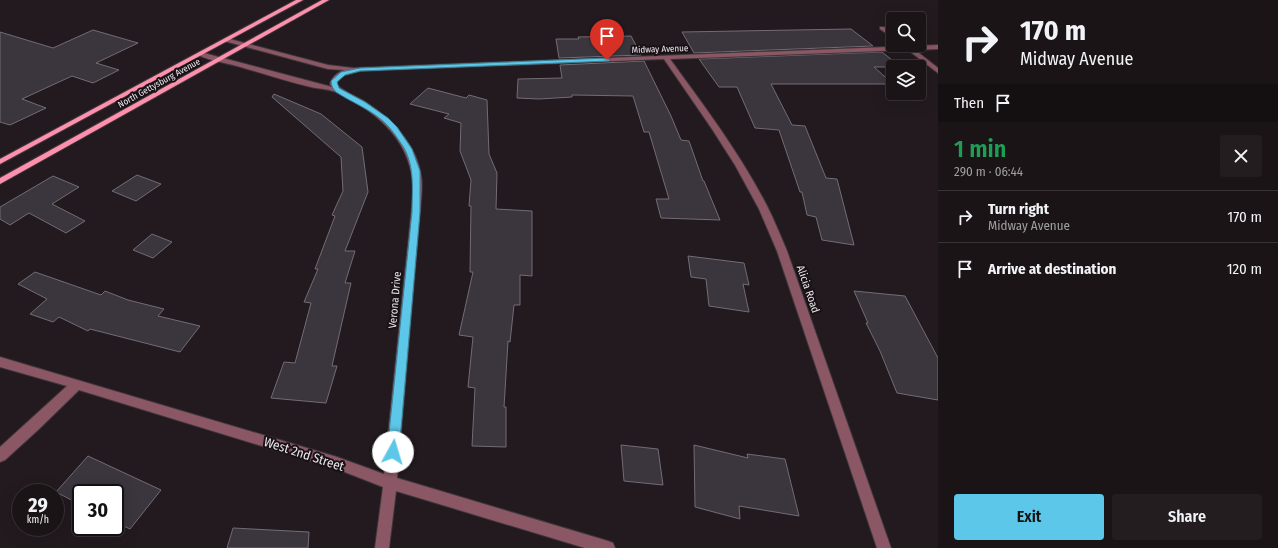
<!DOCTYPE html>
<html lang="en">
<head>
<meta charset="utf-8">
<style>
	body { margin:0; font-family:"Fira Sans Condensed",sans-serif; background:#231d20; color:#f1f3f6; height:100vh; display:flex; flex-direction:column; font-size:15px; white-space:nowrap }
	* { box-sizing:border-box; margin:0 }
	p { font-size:13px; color:#9f9ea1 }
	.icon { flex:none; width:22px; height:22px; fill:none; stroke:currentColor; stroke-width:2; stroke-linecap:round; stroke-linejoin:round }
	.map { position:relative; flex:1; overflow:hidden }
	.panel { display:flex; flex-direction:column; background:#1a1417; width:340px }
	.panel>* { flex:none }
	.hud { background:#1a1417; color:#f1f3f6; overflow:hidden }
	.fabs { position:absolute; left:886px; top:12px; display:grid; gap:8px }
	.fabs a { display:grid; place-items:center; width:40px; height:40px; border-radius:4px; background:#1a1417; box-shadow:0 4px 16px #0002,0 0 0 1px #383336; font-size:20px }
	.speed { position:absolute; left:12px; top:484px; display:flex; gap:8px; font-size:20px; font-weight:700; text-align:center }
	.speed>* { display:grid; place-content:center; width:52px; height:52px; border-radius:50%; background:#1a1417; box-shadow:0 4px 16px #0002,0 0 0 1px #383336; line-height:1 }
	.speed small { font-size:10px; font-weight:400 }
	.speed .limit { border:2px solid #111; border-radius:6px; background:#fff; color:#111 }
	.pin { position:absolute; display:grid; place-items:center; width:34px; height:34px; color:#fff; margin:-41px -17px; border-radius:50% 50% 50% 0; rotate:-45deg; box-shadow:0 0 4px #0007 }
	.pin .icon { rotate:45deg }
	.me { position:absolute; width:44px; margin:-22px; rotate:6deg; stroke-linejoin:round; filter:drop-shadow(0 0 3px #0008) }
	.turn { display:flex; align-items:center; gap:14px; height:84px; padding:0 16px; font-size:18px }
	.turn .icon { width:52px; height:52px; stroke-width:2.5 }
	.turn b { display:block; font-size:28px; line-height:34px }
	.then { display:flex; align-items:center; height:38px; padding:0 16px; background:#0003; gap:8px; font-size:15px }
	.round { display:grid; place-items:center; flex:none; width:42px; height:42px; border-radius:4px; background:#231d20 }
	.summary { display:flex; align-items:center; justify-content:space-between; height:68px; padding:0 16px }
	h1 { font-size:24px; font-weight:600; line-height:30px; color:#1e9e55 }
	.button { display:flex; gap:8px; margin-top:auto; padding:8px 16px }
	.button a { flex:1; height:46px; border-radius:4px; background:#5cc7e8; color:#111; font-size:16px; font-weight:600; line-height:46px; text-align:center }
	.button a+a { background:#231d20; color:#f1f3f6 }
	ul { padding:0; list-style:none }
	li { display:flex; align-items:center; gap:12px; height:52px; padding:0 16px; border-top:1px solid #383336 }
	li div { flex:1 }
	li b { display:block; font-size:15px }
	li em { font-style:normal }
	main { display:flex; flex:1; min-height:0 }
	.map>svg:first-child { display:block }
	.building { fill:#3b363d; stroke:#726c74 }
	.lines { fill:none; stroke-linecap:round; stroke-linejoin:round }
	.minor-casing { stroke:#3e373b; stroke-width:2 }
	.major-casing { stroke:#3e373b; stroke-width:2 }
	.minor { fill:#8c5764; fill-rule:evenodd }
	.major { fill:#fe90ad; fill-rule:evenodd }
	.route { fill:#5cc7e8; stroke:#3c8197 }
	.labels { text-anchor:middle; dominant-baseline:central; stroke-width:4; stroke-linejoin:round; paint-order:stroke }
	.far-street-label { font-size:9px; fill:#ebe6e9; stroke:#181116 }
	.street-label { font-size:11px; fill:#ebe6e9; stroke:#181116 }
	.near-street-label { font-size:13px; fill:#ebe6e9; stroke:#181116 }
</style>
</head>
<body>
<main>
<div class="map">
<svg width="938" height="548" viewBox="0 0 938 548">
	<rect width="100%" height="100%" fill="#221a1f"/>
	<g class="building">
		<path d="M851,29l22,17 -179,7 -12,-21z"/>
		<path d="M93,30l45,13 -42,20 23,7 -26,13 -21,-7 -50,23 24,9 -36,17 -10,-3v-90l53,16z"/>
		<path d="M631,36l10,19 -82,3 -3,-19h23l-1,-2z"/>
		<path d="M882,52l19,15h-27l19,17h-122l21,41 13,1 21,52 11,1 17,66 -32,-5 -6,-23 -9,-2 -5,-23h-2l-21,-62 -24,-2 -18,-41h-18l-20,-28z"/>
		<path d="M644,61l27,55 10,24 8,1 14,40h1l16,39 -59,-2 -5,-19h13l-20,-67h-5l-11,-36 -61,-1v2l-33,2 -22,-1 1,-19 44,-1 -2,-13z"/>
		<path d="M428,88l38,10 3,-3 18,5 2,54 8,19 -1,36 36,2v65l-12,-1v30h-6l-4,37 -2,-1 -4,66h2v40l-34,-1 3,-58 -7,-1 5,-50 -14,-2 14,-63h-3l1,-66h-2l2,-26 -11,-29 1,-28 -17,-5 5,-4 -39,-10z"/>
		<path d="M274,94l47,20 41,33 6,45 -23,59h10l-10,32h6l-19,83h5l-11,37 -55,-5 13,-36 11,1 16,-60 -7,-1 14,-33h-3l20,-53 -3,-1 11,-24 -2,-34 -69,-60z"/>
		<path d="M137,175l24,9 -25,17 -24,-10z"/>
		<path d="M53,176l26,11 -27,17 33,17 -19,12 -37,-20 -19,12 -10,-6v-12z"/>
		<path d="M152,234l20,8 -19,16 -20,-8z"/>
		<path d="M688,256l56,7 5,22 -6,-1 6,28 -40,-6 -3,-27 -15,-2z"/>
		<path d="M35,272l66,23 4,-4 23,9 36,9 -6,7 42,10 -20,26 -90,-23 -2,2 -29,-14 -6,5 -23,-8 17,-15 -29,-15z"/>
		<path d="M854,291l51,5 33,62v42l-41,-7 -17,-42 -14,-28h2z"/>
		<path d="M621,445l37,4 5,36 -39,-4z"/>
		<path d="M694,445l54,13 -1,-4 38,5 14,57 -60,-10 1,13 -45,-12z"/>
		<path d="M88,456l73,34 -31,39 -15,-7v-29h-34v12l-25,-13z"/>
		<path d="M233,528l76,4 -1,16h-81z"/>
	</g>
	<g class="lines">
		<g class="minor-casing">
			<g id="minor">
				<path d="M880,27h4l9,6v5l-13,-9z"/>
				<path d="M226,38l102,27 25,3 585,-23v4l-23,1 23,18v5l-30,-23 -238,9c34,47 69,93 96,145 8,15 14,31 21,47l104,297h-14l-100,-297 -18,-42 -24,-44 -23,-36 -48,-70 -304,12 -18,5 -6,8c8,9 22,13 31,19 25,17 49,41 54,72 2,12 0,25 -1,37l-23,266 211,63 5,2 2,5h-30l-189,-57 -7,57h-14l8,-61 -46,-18 -258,-79 -40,39 -34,31 -5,2v-15l67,-61 -67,-19v-10l337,100 47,17 29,-277c3,-51 -32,-84 -75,-104 -8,-4 -18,-4 -27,-6 -25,-6 -49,-14 -74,-21 -10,-3 -32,-6 -40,-12l3,-2 132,35 -2,-3c2,-7 7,-11 14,-14l-16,-1 -104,-28 -1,-1z"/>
			</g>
		</g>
		<g class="major-casing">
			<g id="major">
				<path d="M296,0h7l-303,164v-5z"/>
				<path d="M322,0h7l-329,184v-6z"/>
			</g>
		</g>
		<use href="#minor" class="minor"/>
		<use href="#major" class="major"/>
	</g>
	<path class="route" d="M607,58l3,2 -1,1 -249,10 -15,4 -8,7 2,6 26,14 23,16 9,9 15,22 8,22v41l-21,240 -2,4 -4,2 -5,-2 -1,-4 25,-240c0,-22 3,-44 -8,-64 -6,-9 -12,-19 -21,-27 -15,-13 -32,-19 -47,-29 -3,-3 -5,-7 -5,-11l10,-9 19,-4z"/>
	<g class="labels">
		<g class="far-street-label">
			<text transform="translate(660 49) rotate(-2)">Midway Avenue</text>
			<text transform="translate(159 83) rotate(-29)">North Gettysburg Avenue</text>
		</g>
		<g class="street-label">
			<text transform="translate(808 289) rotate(71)">Alicia Road</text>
			<text transform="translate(395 300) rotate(-85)">Verona Drive</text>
		</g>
		<g class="near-street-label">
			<text transform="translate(304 454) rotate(18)">West 2nd Street</text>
		</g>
	</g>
</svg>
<div class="fabs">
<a><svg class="icon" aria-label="search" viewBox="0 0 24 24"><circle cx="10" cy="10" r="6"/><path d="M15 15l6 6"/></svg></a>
<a><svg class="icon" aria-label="layers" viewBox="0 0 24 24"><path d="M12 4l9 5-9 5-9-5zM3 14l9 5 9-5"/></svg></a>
</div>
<div class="speed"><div>29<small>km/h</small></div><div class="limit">30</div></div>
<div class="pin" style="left:607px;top:60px;background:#d93025"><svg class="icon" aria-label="arrive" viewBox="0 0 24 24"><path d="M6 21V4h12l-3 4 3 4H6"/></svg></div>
<svg class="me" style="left:393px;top:452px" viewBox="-20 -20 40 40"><circle r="19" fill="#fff"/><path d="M0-13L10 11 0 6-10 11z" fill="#5cc7e8"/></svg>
</div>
<section class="panel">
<div class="hud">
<div class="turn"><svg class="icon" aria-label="right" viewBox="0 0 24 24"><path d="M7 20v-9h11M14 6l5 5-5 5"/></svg><div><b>170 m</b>Midway Avenue</div></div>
<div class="then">Then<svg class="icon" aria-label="arrive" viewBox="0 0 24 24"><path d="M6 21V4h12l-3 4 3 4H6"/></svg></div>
</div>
<div class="summary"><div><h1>1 min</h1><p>290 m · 06:44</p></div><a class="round"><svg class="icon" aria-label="close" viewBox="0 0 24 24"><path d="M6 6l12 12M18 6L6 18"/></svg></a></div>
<ul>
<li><svg class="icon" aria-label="right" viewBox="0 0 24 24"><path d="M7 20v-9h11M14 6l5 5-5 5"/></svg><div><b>Turn right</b><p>Midway Avenue</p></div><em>170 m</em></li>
<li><svg class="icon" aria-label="arrive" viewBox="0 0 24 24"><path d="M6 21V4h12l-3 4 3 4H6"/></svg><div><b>Arrive at destination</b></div><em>120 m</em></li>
</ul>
<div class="button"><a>Exit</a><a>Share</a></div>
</section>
</main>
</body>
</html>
